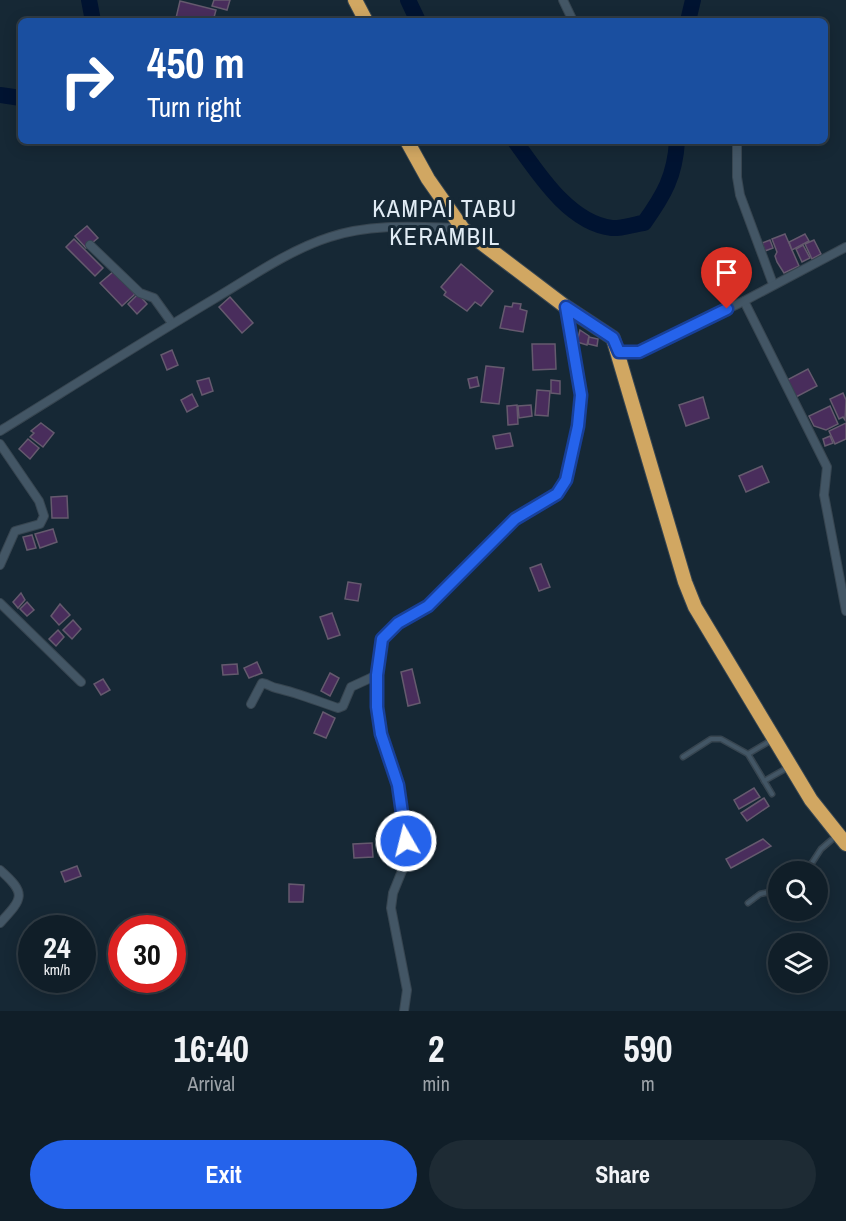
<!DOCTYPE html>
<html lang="en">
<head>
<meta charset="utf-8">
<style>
	body { margin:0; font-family:"Archivo Narrow",sans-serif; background:#1e2b34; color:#f1f3f6; height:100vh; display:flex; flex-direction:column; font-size:22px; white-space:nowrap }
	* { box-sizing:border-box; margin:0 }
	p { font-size:20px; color:#9ca2a8 }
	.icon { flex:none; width:33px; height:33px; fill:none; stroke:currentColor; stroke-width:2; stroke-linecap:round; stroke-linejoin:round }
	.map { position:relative; height:1011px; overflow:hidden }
	.drawer { display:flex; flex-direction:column; background:#101e28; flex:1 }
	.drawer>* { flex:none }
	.hud { position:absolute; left:18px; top:18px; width:810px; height:126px; border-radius:9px; box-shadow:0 3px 15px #0003,0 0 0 2px #303c45; background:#1a4fa0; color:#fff; overflow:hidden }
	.fabs { position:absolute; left:768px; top:861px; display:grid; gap:12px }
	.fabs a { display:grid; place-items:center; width:60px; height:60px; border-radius:50%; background:#101e28; box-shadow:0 3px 15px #0003,0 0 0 2px #303c45; font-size:30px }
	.speed { position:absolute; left:18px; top:915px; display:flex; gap:12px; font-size:30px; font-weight:700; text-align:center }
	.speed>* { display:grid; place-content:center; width:78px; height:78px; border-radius:50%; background:#101e28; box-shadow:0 3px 15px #0003,0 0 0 2px #303c45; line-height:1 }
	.speed small { font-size:15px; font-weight:400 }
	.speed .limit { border:9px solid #d22; background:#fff; color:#111 }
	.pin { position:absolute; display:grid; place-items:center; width:51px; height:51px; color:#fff; margin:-62px -26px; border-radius:50% 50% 50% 0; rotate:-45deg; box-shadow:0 0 6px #0007 }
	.pin .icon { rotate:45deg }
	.me { position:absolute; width:66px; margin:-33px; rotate:352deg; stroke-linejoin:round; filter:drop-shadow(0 0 4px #0008) }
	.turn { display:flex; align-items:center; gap:21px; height:126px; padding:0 30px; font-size:27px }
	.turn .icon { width:78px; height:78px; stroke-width:2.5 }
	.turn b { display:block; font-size:42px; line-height:51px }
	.eta { display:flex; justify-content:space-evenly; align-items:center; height:102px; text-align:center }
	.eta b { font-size:36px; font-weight:700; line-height:42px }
	.primary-button { display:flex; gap:12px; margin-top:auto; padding:12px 30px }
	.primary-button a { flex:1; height:69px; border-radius:36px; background:#2563eb; color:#fff; font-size:24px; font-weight:700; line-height:69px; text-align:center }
	.primary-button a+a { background:#1e2b34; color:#f1f3f6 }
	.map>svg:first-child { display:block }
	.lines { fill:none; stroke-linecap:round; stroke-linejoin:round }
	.river { stroke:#001331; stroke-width:16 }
	.building { fill:#492d5c; stroke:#655a6e; stroke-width:1.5 }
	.lane-casing { stroke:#374550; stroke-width:7 }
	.street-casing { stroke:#374550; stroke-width:10 }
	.highway-casing { stroke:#374550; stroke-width:16 }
	.lane { stroke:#435665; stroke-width:4 }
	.street { stroke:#435665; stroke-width:8 }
	.highway { stroke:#d1a762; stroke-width:14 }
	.route-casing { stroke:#184099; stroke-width:15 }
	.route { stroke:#2563eb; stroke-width:10 }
	.labels { text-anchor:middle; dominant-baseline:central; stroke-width:6; stroke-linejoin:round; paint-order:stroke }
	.quarter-label { font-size:24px; letter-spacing:1.5px; fill:#e0ebf4; stroke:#162835 }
</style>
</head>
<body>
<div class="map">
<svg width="846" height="1011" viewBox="0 0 846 1011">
	<rect width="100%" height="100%" fill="#162835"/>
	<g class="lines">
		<g class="river">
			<path d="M89,0l4,21"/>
			<path d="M408,0l10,21"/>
			<path d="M688,21l5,-21"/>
			<path d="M0,95l21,3"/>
			<path d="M515,141c23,32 54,82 97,87 9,1 22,-4 32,-5 20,-28 31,-47 33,-82"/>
		</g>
	</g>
	<g class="building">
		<path d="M214,0h16l-3,10 -15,-4z"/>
		<path d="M180,1l36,9 -3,11 -37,-3z"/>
		<path d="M87,226l11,12 -12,10 -11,-12z"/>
		<path d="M785,234l14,32 -15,7 -7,-11 -2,-6 2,-4 -5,-13z"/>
		<path d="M805,234l4,7 -17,9 -3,-8z"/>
		<path d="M74,239l29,29 -8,8 -29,-29z"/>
		<path d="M770,240l3,8 -8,3 -3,-8z"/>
		<path d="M814,240l7,14 -9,5 -7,-15z"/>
		<path d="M803,245l7,13 -8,4 -6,-13z"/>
		<path d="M461,264l32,27 -12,15 -6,-4 -8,9 -23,-16 2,-3 -5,-5z"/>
		<path d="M114,271l21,23 -13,12 -22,-23z"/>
		<path d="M138,294l9,10 -10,10 -9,-10z"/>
		<path d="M230,297l23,26 -11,10 -23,-26z"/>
		<path d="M513,303l8,1 -1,5 7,2 -4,21 -23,-4 5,-22 7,1z"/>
		<path d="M580,330l9,6 -2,9 -10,-3z"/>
		<path d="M589,337l9,2 -1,7 -9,-2z"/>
		<path d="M532,344h23l1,25 -23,1z"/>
		<path d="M172,350l6,15 -11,5 -6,-15z"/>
		<path d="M486,366l18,2 -5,36 -18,-2z"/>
		<path d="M808,369l9,17 -21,11 -9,-17z"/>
		<path d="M477,377l2,9 -9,2 -2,-9z"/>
		<path d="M209,378l4,13 -11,4 -5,-14z"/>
		<path d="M551,380l9,1v13l-9,-1z"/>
		<path d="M537,390l13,1 -2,25 -13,-1z"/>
		<path d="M843,393l3,7 -1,20 -2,-3 -4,2 -9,-20z"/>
		<path d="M192,394l6,12 -11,6 -6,-12z"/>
		<path d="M703,397l6,21 -23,8 -7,-21z"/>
		<path d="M517,405l1,19 -10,1 -1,-19z"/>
		<path d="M531,405l1,11 -13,2 -1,-12z"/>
		<path d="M830,406l8,18 -12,6 -12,-4 -5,-10z"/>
		<path d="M41,423l13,10 -11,14 -13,-10 4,-4 -3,-2z"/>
		<path d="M846,423v16l-11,5 -6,-13z"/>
		<path d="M510,433l3,13 -17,3 -3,-13z"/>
		<path d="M830,436l3,7 -8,3 -2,-7z"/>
		<path d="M28,439l11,9 -9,11 -11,-10z"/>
		<path d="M762,466l7,16 -23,10 -7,-16z"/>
		<path d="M67,496l1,22h-16l-1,-21z"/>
		<path d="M53,529l4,13 -17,6 -5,-14z"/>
		<path d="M32,535l4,13 -9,2 -4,-13z"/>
		<path d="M541,564l9,23 -11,4 -9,-23z"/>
		<path d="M348,582l13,2 -3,17 -13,-2z"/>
		<path d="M21,593l4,7 -7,8 -5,-6z"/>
		<path d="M27,602l7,8 -7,6 -7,-7z"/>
		<path d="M60,604l10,11 -11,10 -8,-9z"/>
		<path d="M332,613l8,22 -12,4 -8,-22z"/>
		<path d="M73,620l8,9 -9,10 -9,-9z"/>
		<path d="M58,630l6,7 -8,9 -7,-7z"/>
		<path d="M257,662l5,11 -13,5 -5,-10z"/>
		<path d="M237,664l1,10 -15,1 -1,-10z"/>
		<path d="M412,669l8,34 -12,3 -7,-34z"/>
		<path d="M330,673l9,5 -9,18 -9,-5z"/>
		<path d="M103,679l7,11 -9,5 -7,-11z"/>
		<path d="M323,712l12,6 -9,20 -12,-5z"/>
		<path d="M754,788l6,9 -21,12 -5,-9z"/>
		<path d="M764,798l5,8 -22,15 -6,-8z"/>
		<path d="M763,839l8,7 -40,22 -5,-9z"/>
		<path d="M372,843l1,14 -19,1 -1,-14z"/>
		<path d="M77,866l4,10 -16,6 -4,-10z"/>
		<path d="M289,884l15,1 -1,17h-14z"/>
	</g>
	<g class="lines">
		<g class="lane-casing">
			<g id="lane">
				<path d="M748,754l22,-13"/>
				<path d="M683,757l28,-18h10l27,15 24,40"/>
				<path d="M764,781l23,-13"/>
				<path d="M806,872l15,-23 15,-13"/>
				<path d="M748,903l12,-9 18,-4"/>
			</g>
		</g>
		<g class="street-casing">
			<g id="street">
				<path d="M563,0l10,21"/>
				<path d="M737,141v36l3,18 33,89"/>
				<path d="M90,245l50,48 14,5 18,25"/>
				<path d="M744,301l83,166 -3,28 22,116"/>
				<path d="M619,352h20l105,-51 102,-54"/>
				<path d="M0,431c71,-44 142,-89 214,-132 37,-22 75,-49 116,-62 42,-14 89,-10 132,-9"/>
				<path d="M0,444l39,57 5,15 -4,8 -25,7 -15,34"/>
				<path d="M0,603l81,79"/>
				<path d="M251,704l11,-21c6,1 9,4 14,5 22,5 41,13 62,20l5,-2 8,-19 26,-12"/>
				<path d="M0,870c27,24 23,28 0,53"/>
				<path d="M404,1011l3,-21 -16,-82 2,-15 13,-32v-20l-8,-56 -17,-51 -4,-27v-32l5,-36 16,-16 30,-17 87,-87 42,-25 9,-14 12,-54 3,-31 -15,-88"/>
			</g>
		</g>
		<g class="highway-casing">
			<g id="highway">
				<path d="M355,0l11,21"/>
				<path d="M407,141l21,38 35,50 103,78 47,31 72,244 10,25 116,193 35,44"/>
			</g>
		</g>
		<use href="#lane" class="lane"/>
		<use href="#street" class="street"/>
		<use href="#highway" class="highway"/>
	</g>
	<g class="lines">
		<g class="route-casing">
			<path id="route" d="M406,841l-8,-56 -17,-51 -4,-27v-32l5,-36 16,-16 30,-17 87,-87 42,-25 9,-14 12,-54 3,-31 -15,-88 47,31 6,14h20l88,-43"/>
		</g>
		<use href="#route" class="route"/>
	</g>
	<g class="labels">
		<g class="quarter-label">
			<text x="445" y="208">KAMPAI TABU<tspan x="445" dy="28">KERAMBIL</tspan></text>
		</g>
	</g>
</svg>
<div class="fabs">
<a><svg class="icon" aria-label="search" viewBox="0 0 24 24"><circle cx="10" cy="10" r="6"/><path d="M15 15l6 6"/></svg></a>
<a><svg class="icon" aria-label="layers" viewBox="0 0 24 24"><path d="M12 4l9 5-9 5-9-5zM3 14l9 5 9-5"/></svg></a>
</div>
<div class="speed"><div>24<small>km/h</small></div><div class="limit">30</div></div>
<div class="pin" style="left:727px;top:309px;background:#d93025"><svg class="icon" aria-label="arrive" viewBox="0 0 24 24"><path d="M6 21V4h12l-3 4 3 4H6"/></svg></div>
<svg class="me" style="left:406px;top:841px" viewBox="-20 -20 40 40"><circle r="17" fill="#2563eb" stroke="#fff" stroke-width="3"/><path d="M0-11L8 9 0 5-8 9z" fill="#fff"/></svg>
<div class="hud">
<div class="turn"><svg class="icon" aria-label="right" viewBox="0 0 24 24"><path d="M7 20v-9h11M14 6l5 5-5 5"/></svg><div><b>450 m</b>Turn right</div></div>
</div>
</div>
<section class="drawer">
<div class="eta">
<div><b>16:40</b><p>Arrival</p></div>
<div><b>2</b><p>min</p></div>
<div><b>590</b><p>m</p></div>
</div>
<div class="primary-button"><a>Exit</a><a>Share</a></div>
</section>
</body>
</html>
